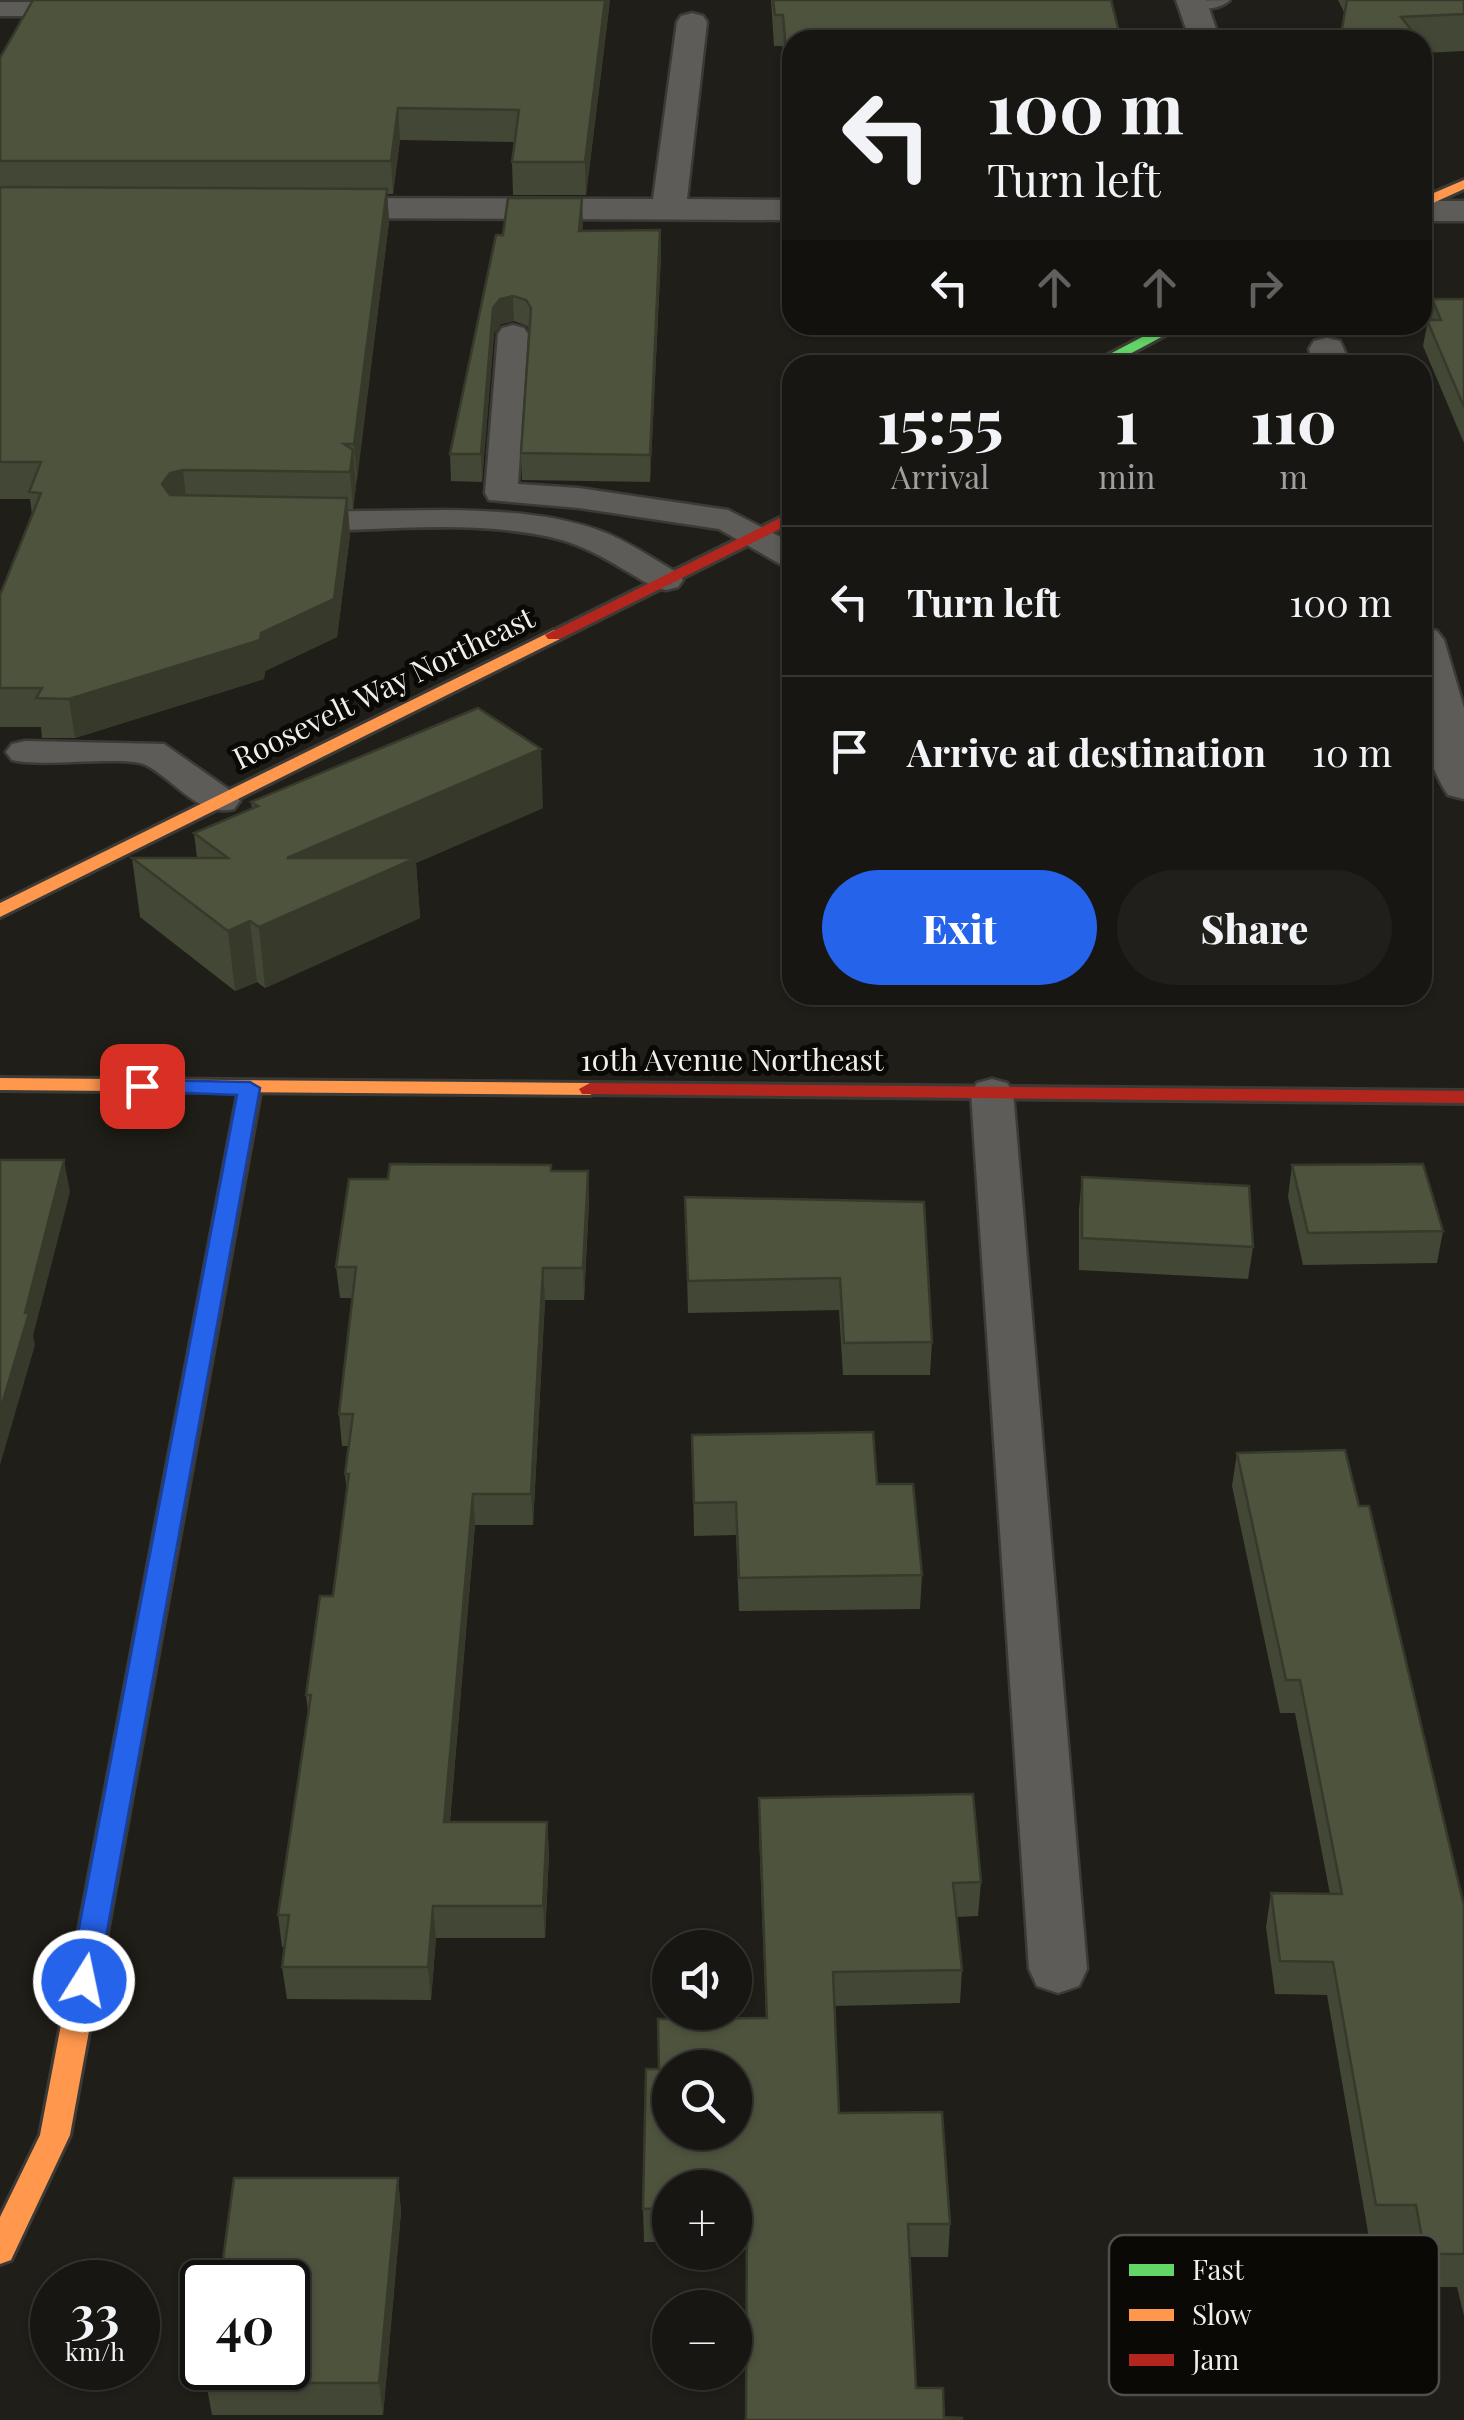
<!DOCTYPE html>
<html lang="en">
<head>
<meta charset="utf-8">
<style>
	body { margin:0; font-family:"Playfair Display",serif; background:#211f1b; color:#f1f3f6; height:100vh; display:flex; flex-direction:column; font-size:38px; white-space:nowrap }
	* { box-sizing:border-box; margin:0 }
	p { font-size:32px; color:#9f9f9f }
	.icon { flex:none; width:55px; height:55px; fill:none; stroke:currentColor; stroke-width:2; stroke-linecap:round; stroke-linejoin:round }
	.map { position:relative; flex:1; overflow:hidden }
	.side { position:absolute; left:782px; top:355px; width:650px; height:650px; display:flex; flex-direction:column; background:#181612; border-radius:30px; box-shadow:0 2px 8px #0004,0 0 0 2px #363532 }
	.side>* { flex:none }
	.guide { position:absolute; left:782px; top:30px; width:650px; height:305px; border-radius:30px; box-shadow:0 2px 8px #0004,0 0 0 2px #363532; background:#181612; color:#f1f3f6; overflow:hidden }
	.buttons { position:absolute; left:652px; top:1930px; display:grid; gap:20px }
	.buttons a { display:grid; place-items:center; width:100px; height:100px; border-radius:50%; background:#181612; box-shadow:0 2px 8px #0004,0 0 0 2px #363532; font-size:50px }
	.speed { position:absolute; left:30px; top:2260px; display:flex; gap:20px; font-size:50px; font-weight:700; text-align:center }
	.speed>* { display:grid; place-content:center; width:130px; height:130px; border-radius:50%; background:#181612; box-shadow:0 2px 8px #0004,0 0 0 2px #363532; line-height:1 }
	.speed small { font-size:25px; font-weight:400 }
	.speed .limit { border:5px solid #111; border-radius:15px; background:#fff; color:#111 }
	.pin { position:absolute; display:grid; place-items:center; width:85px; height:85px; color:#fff; margin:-42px; border-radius:20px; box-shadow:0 5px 15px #0006 }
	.me { position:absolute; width:110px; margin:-55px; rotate:10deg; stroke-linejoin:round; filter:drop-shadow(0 0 8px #0008) }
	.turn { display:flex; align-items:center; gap:35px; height:210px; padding:0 40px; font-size:45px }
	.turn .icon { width:130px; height:130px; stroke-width:2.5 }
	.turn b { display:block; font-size:70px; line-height:85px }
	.lanes { display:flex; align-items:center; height:95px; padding:0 40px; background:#0003; justify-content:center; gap:50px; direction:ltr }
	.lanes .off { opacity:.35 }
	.eta { display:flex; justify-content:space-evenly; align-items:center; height:170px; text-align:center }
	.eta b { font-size:60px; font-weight:800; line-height:70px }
	.cta { display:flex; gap:20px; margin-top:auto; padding:20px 40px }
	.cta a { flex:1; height:115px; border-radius:60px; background:#2563eb; color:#fff; font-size:40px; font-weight:800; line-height:115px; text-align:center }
	.cta a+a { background:#211f1b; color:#f1f3f6 }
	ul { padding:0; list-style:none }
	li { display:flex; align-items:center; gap:30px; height:150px; padding:0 40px; border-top:2px solid #363532 }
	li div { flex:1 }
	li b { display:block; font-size:38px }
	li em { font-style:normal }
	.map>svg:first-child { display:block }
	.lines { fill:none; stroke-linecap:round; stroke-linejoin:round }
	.lane-casing { stroke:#3c3a36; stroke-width:5 }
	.street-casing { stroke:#3c3a36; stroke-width:5 }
	.fast-casing { stroke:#3c3a36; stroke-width:6 }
	.slow-casing { stroke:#3c3a36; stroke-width:6 }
	.jam-casing { stroke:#3c3a36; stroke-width:6 }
	.path { stroke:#565551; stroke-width:4; stroke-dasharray:6 2.5; stroke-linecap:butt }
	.lane { fill:#5e5c59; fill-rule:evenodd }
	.street { fill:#5e5c59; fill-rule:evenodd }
	.fast { fill:#63d668; fill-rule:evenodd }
	.slow { fill:#ff974d; fill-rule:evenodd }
	.jam { fill:#b3261e; fill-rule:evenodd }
	.wall { fill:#434735 }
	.shaded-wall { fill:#373a2b }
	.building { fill:#4e533e; stroke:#373a2b; stroke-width:2.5; fill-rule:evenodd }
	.route { fill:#2563eb; stroke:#184099; stroke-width:2.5 }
	.labels { text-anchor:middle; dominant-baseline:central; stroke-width:10; stroke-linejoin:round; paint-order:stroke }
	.street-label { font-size:30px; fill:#f1efe7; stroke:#0b0905 }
	.key { fill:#0b0905; stroke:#504e49; stroke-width:2.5 }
	.key-label { font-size:28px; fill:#f1efe7 }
</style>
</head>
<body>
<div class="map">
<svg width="1464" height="2420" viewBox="0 0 1464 2420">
	<rect width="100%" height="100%" fill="#201e18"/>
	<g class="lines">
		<g class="lane-casing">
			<g id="lane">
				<path d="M1230,0c-11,11 -39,12 -50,1z"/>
				<path d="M0,2h88l12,7 -12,7h-88z"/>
				<path d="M513,325l11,3 4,6 -10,150 61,4 149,22 64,33v24l-12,-3 -61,-35 -140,-21 -90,-8 -4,-7 13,-159 4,-6z"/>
				<path d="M445,510c53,1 106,3 156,21 27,10 52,28 77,42l5,7 -5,7 -12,3 -12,-3c-31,-17 -61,-39 -96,-48 -85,-21 -181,-8 -268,-7l-12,-3 -5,-7 5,-7 12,-3z"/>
				<path d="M25,741l139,3 70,49 6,8 -6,8c-35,9 -59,-29 -88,-44 -22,-10 -102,3 -134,-5l-6,-8 6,-8z"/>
				<path d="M992,1079l15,4 6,9 74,877 -8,17 -21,7 -21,-7 -8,-17 -58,-877 6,-9z"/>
			</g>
		</g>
		<g class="street-casing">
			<g id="street">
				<path d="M1176,0h30l14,40h-30z"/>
				<path d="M692,13l11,3 4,6 -20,177 105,1v20l-479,-2 -12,-3 -5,-7 5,-7 12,-3 340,1 24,-177 4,-6z"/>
				<rect x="1422" y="201" width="42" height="20"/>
				<path d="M1327,338l13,3 11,24h-38l-4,-16 5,-8z"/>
				<path d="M1422,627l15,4 7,9 20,68v91l-16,-4c-33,-47 -26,-114 -26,-168z"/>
			</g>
		</g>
		<g class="fast-casing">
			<path id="fast" d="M1165,325h19l-75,40h-20z"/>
		</g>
		<g class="slow-casing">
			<g id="slow">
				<path d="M1464,180v9l-42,19v-10z"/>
				<path d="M554,630l6,1v8l-560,278v-14z"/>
				<path d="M0,1078l590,5 11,6 -11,6 -590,-5z"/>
				<path d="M165,1536l9,3 4,6 -108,590 -59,125 -11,4v-47l40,-82 112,-590 4,-6z"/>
			</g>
		</g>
		<g class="jam-casing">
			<g id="jam">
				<path d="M792,512v11l-232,116h-12l-3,-4z"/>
				<path d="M250,1082l11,6 -83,457 -4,6h-18l-4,-6 87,-457z"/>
				<path d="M590,1083l874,8v12l-882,-9 -3,-5z"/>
			</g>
		</g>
		<path class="path" d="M1260,325l14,5"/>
		<use href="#lane" class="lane"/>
		<use href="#street" class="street"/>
		<use href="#fast" class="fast"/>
		<use href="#slow" class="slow"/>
		<use href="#jam" class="jam"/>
	</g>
	<g class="wall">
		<path d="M33,0h577l-24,195h-73l-1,-33 2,-20 -114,-2 -7,54h-6l2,28 -36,287h-5l2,26 -13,102 -72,34 -1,8 -189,59h-33l-1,-11h-41v-132l32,-80 -2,-16h-30v-441z"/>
		<path d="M771,0h340l-319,40v94h-2l-8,-88h-8z"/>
		<path d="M1338,0h126v51l-42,2v-13h-82l5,-26z"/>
		<path d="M583,223l-1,8 78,-1 1,25 -11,227 -128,-2 -1,-27 8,-123 -2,-4 -13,-5 -13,3 -7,10 -12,148 -31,-1 -1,-27 53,-219z"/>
		<path d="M1432,299h32v144l-41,-97z"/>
		<path d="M251,802l292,6 -127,55 4,55 -155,70 -8,-6 -22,9 -95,-74 -8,-59h65l-3,-25 58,-24z"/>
		<path d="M1292,1165l151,66 -6,32 -134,2 -15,-68z"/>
		<path d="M552,1171h36l1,31 -5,98h-39l-12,225h-58l-25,297h97l2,32 -4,84h-109l-5,62 -144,-1 -5,-32 3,-20h-3l-4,-32 30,-203 -2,-17 27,-99 14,-104 -2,-18 4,-28h-7l-3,-32 14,-116h-13l-4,-31 52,-88z"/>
		<path d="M1082,1177l171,70 -5,32 -169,-9v-61z"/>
		<path d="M685,1197l239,5 8,140 -2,33h-87l-4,-65 -151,3z"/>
		<path d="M692,1435l185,49 45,91 -2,34 -181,2 -3,-76 -42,1z"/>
		<path d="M1237,1453l122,53 105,400v410l-7,-29h-40l-9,-49h-39l-42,-243 -52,-1 -9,-67 5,-34 59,1 -35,-181h-15l-48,-227z"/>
		<path d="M759,1798l222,84 -3,34 -22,1 6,53 -2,33 -126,3 5,107 111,111 -2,33h-38l-164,163v-170h-11v-62h-65v54h-26l-1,-33 16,-140 107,-51 -7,-186z"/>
		<path d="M398,2178l3,34 -18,203h-171l-6,-32z"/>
	</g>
	<g class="shaded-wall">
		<path d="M605,0h5l-24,195 -1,-33z"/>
		<path d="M398,108l2,32 -7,54 -2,-33z"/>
		<path d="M387,189l2,33 -32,259 -3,-37z"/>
		<path d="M582,198l1,25 -3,33 -1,-25z"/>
		<path d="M660,230l1,25 -11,227v-27z"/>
		<path d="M513,296l1,25 -13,3 -7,10 -12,148 -1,-28 12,-146 7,-9z"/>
		<path d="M353,450l3,36 -3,23 -3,-37z"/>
		<path d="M183,470l4,37 -13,3 -12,-26 8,-11z"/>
		<path d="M347,498l3,37 -13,102 -72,34 -1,8 -189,59 -6,-39 192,-66z"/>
		<path d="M541,749l2,59 -127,55 4,55 -155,70 -6,-61 28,-69z"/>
		<path d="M250,921l7,61 -22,9 -7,-60z"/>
		<path d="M64,1160l6,32 -37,144 2,9 -35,120v-54z"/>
		<path d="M588,1171l1,31 -5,98 -1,-32z"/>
		<path d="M543,1268l2,32 -12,225 -2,-31z"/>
		<path d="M473,1494l2,31 -28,329 -3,-32z"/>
		<path d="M547,1822l2,32 -4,84 -2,-32z"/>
		<path d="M433,1906l3,32 -5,62 -3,-33z"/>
		<path d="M398,2178l3,34 -18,203 -4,-32z"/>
	</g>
	<g class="building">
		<path d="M33,0h572l-20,162h-73l7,-52 -121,-2 -7,53h-391v-103z"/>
		<path d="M773,0h338l10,40h-329v62h-2l-7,-87h-8z"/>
		<path d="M1347,0h117v14l-63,3 11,14 -1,9h-71z"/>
		<path d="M0,187l387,2 -33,255h-10l9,6 -3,22 -167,-2 -13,3 -8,11 8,11 177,3 -13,101 -73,34 -1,7 -191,59 -33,-1 6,-10h-42v-93l41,-102 -12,-1 12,-30h-41z"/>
		<path d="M508,198h74l-3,33 81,-1 -10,225 -129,-2 10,-145 -5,-8 -13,-4 -13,3 -7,9 -12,146h-31l46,-219h7z"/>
		<path d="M1432,299h32v108l-37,-87h14z"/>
		<path d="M478,708l63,41 -254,109h129l-157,69 -9,-6 -22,10 -96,-73h96l-34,-25 64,-27 -7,-4z"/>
		<path d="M0,1160h64l-39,153h4l-29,98z"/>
		<path d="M390,1164l161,1v6h37l-5,97h-40l-12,226h-58l-29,328h103l-4,84h-110l-5,61h-146l7,-52h-11l33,-220h-5l14,-99h13l16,-122h-4l8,-60h-14l17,-147h-20l13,-88h39z"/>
		<path d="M1423,1164l20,67 -135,2 -16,-68z"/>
		<path d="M1082,1177l167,9 4,61 -171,-9z"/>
		<path d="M685,1197l239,5 8,140 -88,1 -4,-65 -152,3z"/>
		<path d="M873,1432l4,52h36l9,91 -183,3 -3,-76 -42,1 -2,-68z"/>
		<path d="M1345,1450l14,56h10l95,400v348h-39l-9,-49h-40l-43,-243 -53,-1 -9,-68 71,1 -42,-214h-14l-49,-227z"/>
		<path d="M973,1794l8,88 -28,1 9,87 -129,2 6,141 103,-1 8,112h-42l8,164h27l1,29 18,1v2h-216l1,-203h-12v-29h-65v20l-27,1 3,-140h13l-1,-50 109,-1 -8,-220zM670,2068h65v64h-65z"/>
		<path d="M234,2178h164l-19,205h-173l2,-15h80v-86h-68z"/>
	</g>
	<path class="route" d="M142,1080l108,2 10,6 -162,893 -4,9 -10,3 -11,-3 -4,-9 168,-886 -102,-4 -3,-5z"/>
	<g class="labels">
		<g class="street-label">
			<text transform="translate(383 687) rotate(-26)">Roosevelt Way Northeast</text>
			<text x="732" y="1059">10th Avenue Northeast</text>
		</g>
	</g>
	<rect x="1109" y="2235" width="330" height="160" rx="15" class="key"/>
	<rect x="1129" y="2264" width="45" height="12" fill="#63d668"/>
	<rect x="1129" y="2309" width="45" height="12" fill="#ff974d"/>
	<rect x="1129" y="2354" width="45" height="12" fill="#b3261e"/>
	<g class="key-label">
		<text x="1192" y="2280">Fast</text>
		<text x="1192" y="2325">Slow</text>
		<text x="1192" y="2370">Jam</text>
	</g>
</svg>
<div class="buttons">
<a><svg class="icon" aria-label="sound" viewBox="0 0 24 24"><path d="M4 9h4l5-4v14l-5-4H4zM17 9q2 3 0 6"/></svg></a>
<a><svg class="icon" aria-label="search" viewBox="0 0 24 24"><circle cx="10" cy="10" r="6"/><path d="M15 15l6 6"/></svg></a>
<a>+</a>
<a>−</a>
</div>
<div class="speed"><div>33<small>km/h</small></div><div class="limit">40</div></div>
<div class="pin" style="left:142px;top:1086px;background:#d93025"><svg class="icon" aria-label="arrive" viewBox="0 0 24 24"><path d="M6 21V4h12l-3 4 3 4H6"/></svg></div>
<svg class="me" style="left:84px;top:1981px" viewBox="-20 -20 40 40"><circle r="17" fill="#2563eb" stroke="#fff" stroke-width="3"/><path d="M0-11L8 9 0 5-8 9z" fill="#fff"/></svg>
<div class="guide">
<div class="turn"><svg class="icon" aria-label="left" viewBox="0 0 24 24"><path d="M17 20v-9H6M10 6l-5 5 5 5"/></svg><div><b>100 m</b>Turn left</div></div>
<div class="lanes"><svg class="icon" aria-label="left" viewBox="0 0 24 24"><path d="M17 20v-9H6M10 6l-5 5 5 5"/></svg><svg class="icon off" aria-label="ahead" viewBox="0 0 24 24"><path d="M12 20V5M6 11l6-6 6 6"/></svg><svg class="icon off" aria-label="ahead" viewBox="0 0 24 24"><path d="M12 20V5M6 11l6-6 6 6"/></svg><svg class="icon off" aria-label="right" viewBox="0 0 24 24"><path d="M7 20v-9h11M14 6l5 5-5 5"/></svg></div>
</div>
<section class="side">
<div class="eta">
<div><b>15:55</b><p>Arrival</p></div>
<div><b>1</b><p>min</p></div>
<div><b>110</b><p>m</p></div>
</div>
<ul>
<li><svg class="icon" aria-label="left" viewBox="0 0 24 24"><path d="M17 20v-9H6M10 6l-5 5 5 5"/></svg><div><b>Turn left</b></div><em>100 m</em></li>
<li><svg class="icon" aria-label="arrive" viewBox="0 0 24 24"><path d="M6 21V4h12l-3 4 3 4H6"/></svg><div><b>Arrive at destination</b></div><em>10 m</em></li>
</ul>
<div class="cta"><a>Exit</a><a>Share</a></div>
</section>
</div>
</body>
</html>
